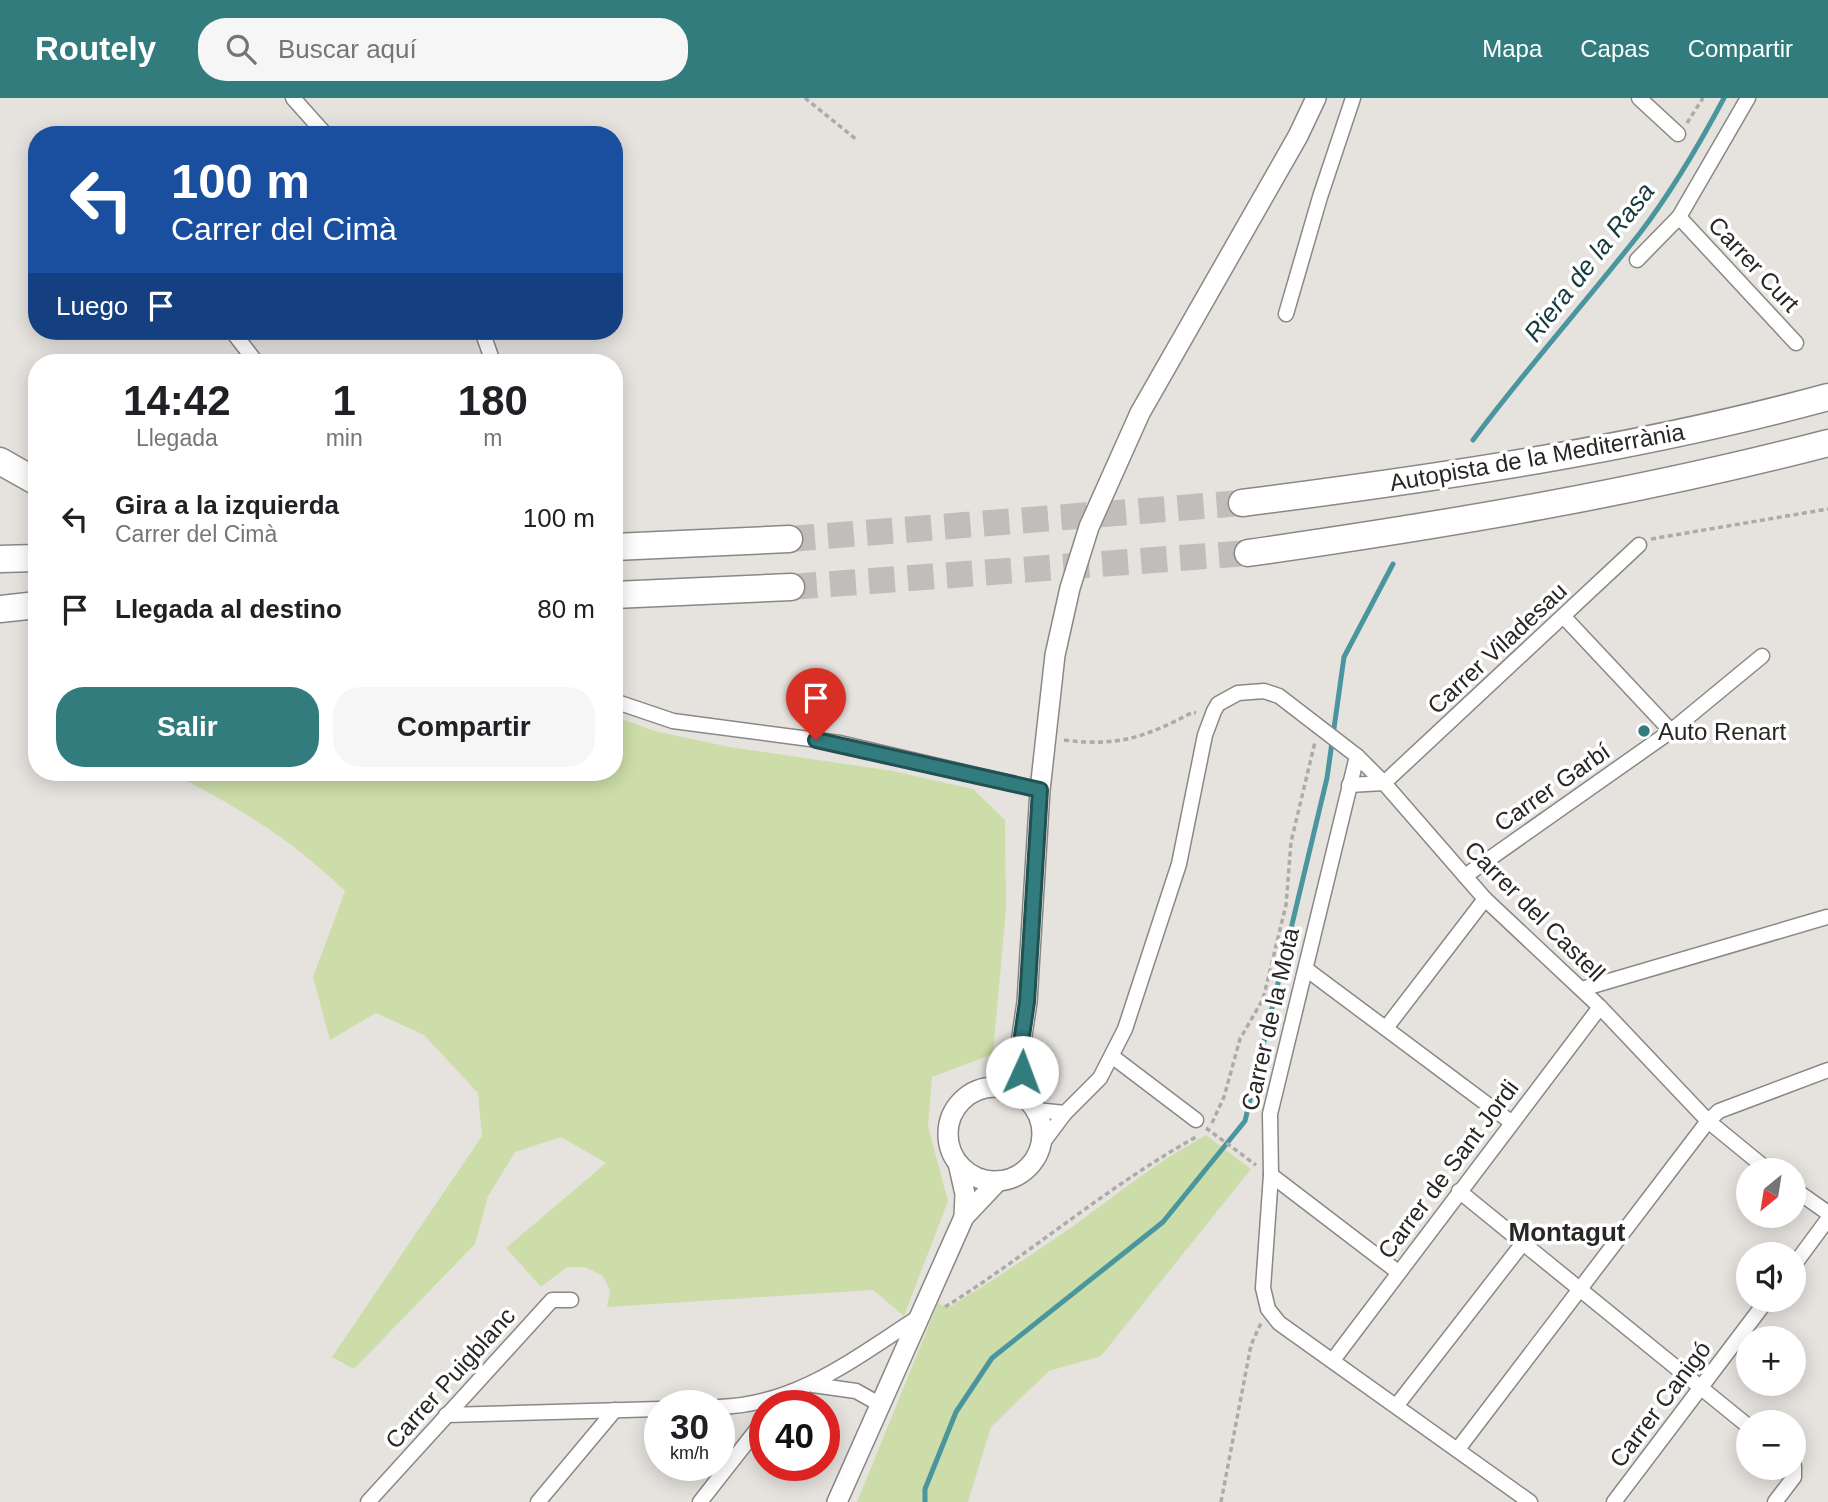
<!DOCTYPE html>
<html lang="es">
<head>
<meta charset="utf-8">
<style>
	body { margin:0; font-family:Arial,sans-serif; background:#f6f6f6; color:#202124; height:100vh; display:flex; flex-direction:column; font-size:26px; white-space:nowrap }
	* { box-sizing:border-box; margin:0 }
	p { font-size:23px; color:#757577 }
	.icon { flex:none; width:38px; height:38px; fill:none; stroke:currentColor; stroke-width:2; stroke-linecap:round; stroke-linejoin:round }
	.map { position:relative; flex:1; overflow:hidden }
	.details { position:absolute; left:28px; top:256px; width:595px; height:427px; display:flex; flex-direction:column; background:#fff; border-radius:28px; box-shadow:0 4px 18px #0003 }
	.details>* { flex:none }
	.top-card { position:absolute; left:28px; top:28px; width:595px; height:214px; border-radius:28px; box-shadow:0 4px 18px #0003; background:#1a4fa0; color:#fff; overflow:hidden }
	.needle { width:46px; rotate:210deg }
	.buttons { position:absolute; left:1736px; top:1060px; display:grid; gap:14px }
	.buttons a { display:grid; place-items:center; width:70px; height:70px; border-radius:50%; background:#fff; box-shadow:0 4px 18px #0003; font-size:35px }
	.speed { position:absolute; left:644px; top:1292px; display:flex; gap:14px; font-size:35px; font-weight:700; text-align:center }
	.speed>* { display:grid; place-content:center; width:91px; height:91px; border-radius:50%; background:#fff; box-shadow:0 4px 18px #0003; line-height:1 }
	.speed small { font-size:18px; font-weight:400 }
	.speed .limit { border:10px solid #d22; background:#fff; color:#111 }
	.pin { position:absolute; display:grid; place-items:center; width:60px; height:60px; color:#fff; margin:-72px -30px; border-radius:50% 50% 50% 0; rotate:-45deg; box-shadow:0 0 7px #0007 }
	.pin .icon { rotate:45deg }
	.me { position:absolute; width:77px; margin:-38px; rotate:2deg; stroke-linejoin:round; filter:drop-shadow(0 0 5px #0008) }
	.turn { display:flex; align-items:center; gap:24px; height:147px; padding:0 28px; font-size:32px }
	.turn .icon { width:91px; height:91px; stroke-width:2.5 }
	.turn b { display:block; font-size:49px; line-height:60px }
	.then { display:flex; align-items:center; height:66px; padding:0 28px; background:#0003; gap:14px; font-size:26px }
	.eta { display:flex; justify-content:space-evenly; align-items:center; height:119px; text-align:center }
	.eta b { font-size:42px; font-weight:800; line-height:49px }
	.button { display:flex; gap:14px; margin-top:auto; padding:14px 28px }
	.button a { flex:1; height:80px; border-radius:28px; background:#337c7e; color:#fff; font-size:28px; font-weight:800; line-height:80px; text-align:center }
	.button a+a { background:#f6f6f6; color:#202124 }
	ul { padding:0; list-style:none }
	li { display:flex; align-items:center; gap:21px; height:91px; padding:0 28px }
	li div { flex:1 }
	li b { display:block; font-size:26px }
	li em { font-style:normal }
	header { display:flex; align-items:center; gap:42px; box-sizing:border-box; height:98px; padding:0 35px; background:#337c7e; color:#fff }
	header strong { font-size:33px }
	nav { display:flex; gap:38px; margin-inline-start:auto; font-size:24px }
	.search { width:490px; height:63px; background:#f6f6f6; display:flex; align-items:center; gap:18px; box-sizing:border-box; padding:0 24px; border-radius:28px; color:#757577; font-size:26px }
	.map>svg:first-child { display:block }
	.green { fill:#ccdda9 }
	.lines { fill:none; stroke-linecap:round; stroke-linejoin:round }
	.stream { stroke:#4b969e; stroke-width:5 }
	.motorway-tunnel { stroke:#c0bdba; stroke-width:26; stroke-dasharray:26 13; stroke-linecap:butt }
	.minor-casing { stroke:#8a8884; stroke-width:17 }
	.tertiary-casing { stroke:#8a8884; stroke-width:22 }
	.motorway-casing { stroke:#8a8884; stroke-width:29 }
	.path { stroke:#adaaa7; stroke-width:3.5; stroke-dasharray:5 3.5; stroke-linecap:butt }
	.minor { stroke:#fff; stroke-width:14 }
	.tertiary { stroke:#fff; stroke-width:19 }
	.motorway { stroke:#fff; stroke-width:26 }
	.route-casing { stroke:#215152; stroke-width:18 }
	.route { stroke:#337c7e; stroke-width:12 }
	.poi-dot { fill:#337c7e; stroke:#fff; stroke-width:2.5 }
	.labels { text-anchor:middle; dominant-baseline:central; stroke-width:7; stroke-linejoin:round; paint-order:stroke }
	.street-label { font-size:24px; fill:#282726; stroke:#fff }
	.poi-label { font-size:24px; fill:#282726; stroke:#fff; text-anchor:start }
	.water-label { font-size:26px; font-style:italic; fill:#163b3f; stroke:#fff }
	.neighbourhood-label { font-size:26px; font-weight:bold; fill:#282726; stroke:#fff }
</style>
</head>
<body>
<header>
<strong>Routely</strong>
<div class="search"><svg class="icon" aria-label="search" viewBox="0 0 24 24"><circle cx="10" cy="10" r="6"/><path d="M15 15l6 6"/></svg>Buscar aquí</div>
<nav><a>Mapa</a><a>Capas</a><a>Compartir</a></nav>
</header>
<div class="map">
<svg width="1828" height="1404" viewBox="0 0 1828 1404">
	<rect width="100%" height="100%" fill="#e6e3df"/>
	<g class="green">
		<path d="M614,618l40,15 76,16 163,24 80,18 32,31 1,89 -13,145 -61,23 -4,49 20,75 -44,115 -31,-26 -266,17 3,-17 -7,-14 -18,-9h-18l-26,20 -35,-39 100,-85 -45,-26 -46,15 -27,44 -13,48 -121,125 -22,-12 150,-221 -4,-43 -54,-58 -48,-22 -46,27 -17,-63 32,-86c-55,-53 -108,-85 -176,-119h445z"/>
		<path d="M1206,1037l45,34 -150,187 -52,15 -58,56 -23,75h-111l81,-199 10,5c50,-31 100,-63 147,-98 37,-28 71,-53 111,-75z"/>
	</g>
	<g class="lines">
		<g class="stream">
			<path d="M1473,342c53,-71 112,-137 167,-207 32,-42 59,-88 84,-135"/>
			<path d="M925,1404v-13l31,-77 36,-54 171,-136 82,-101 82,-343 17,-121 49,-93"/>
		</g>
		<g class="motorway-tunnel">
			<path d="M789,441l453,-36"/>
			<path d="M791,489l457,-34"/>
		</g>
		<g class="minor-casing">
			<g id="minor">
				<path d="M293,0l33,37"/>
				<path d="M1639,0l39,36"/>
				<path d="M1679,119l117,126"/>
				<path d="M1637,162l42,-43 69,-119"/>
				<path d="M1286,216l34,-117 33,-99"/>
				<path d="M232,233l24,31"/>
				<path d="M482,233l11,31"/>
				<path d="M1564,519l107,114"/>
				<path d="M614,603l59,20 167,22 200,47"/>
				<path d="M1357,658l-87,358 1,61 -8,113 5,21 11,14 251,179"/>
				<path d="M1349,687l35,-2 255,-238"/>
				<path d="M1465,778l206,-145 91,-75"/>
				<path d="M1306,871l205,153"/>
				<path d="M1582,891l245,-72"/>
				<path d="M1386,930l99,-129"/>
				<path d="M1113,959l83,63"/>
				<path d="M1036,1012l29,3"/>
				<path d="M1041,1047l24,-32 35,-35 25,-49 54,-165 26,-129 9,-24 4,-7 20,-11 26,-2 15,5 78,60 27,27 101,116 115,108 108,114 61,50"/>
				<path d="M1271,1077l127,97"/>
				<path d="M1794,1091l34,24"/>
				<path d="M1459,1093l289,235"/>
				<path d="M1794,1167l34,-46"/>
				<path d="M1333,1262l267,-353"/>
				<path d="M813,1287l43,6 25,14"/>
				<path d="M1397,1307l126,-162"/>
				<path d="M719,1309c78,-2 137,-50 200,-90"/>
				<path d="M446,1317l214,-6"/>
				<path d="M1458,1351l250,-328 11,-10 109,-41"/>
				<path d="M368,1404l184,-202h19"/>
				<path d="M538,1404l77,-92"/>
				<path d="M700,1404l65,-83"/>
				<path d="M1614,1404l153,-202"/>
				<path d="M1775,1404l19,-25v-11"/>
			</g>
		</g>
		<g class="tertiary-casing">
			<g id="tertiary">
				<circle cx="995" cy="1036" r="47"/>
				<path d="M1029,1003l-10,-45 8,-54 13,-212 15,-135 15,-67 19,-61 51,-114 158,-277 18,-38"/>
				<path d="M958,1065l7,31 -1,23"/>
				<path d="M837,1404l127,-285 34,-36"/>
			</g>
		</g>
		<g class="motorway-casing">
			<g id="motorway">
				<path d="M0,363l37,21"/>
				<path d="M1242,405c197,-25 395,-54 586,-106"/>
				<path d="M614,449l175,-8"/>
				<path d="M1248,455c195,-28 389,-60 580,-110"/>
				<path d="M0,461l37,-1"/>
				<path d="M614,497l177,-8"/>
				<path d="M0,511l37,-4"/>
			</g>
		</g>
		<g class="path">
			<path d="M805,0l52,42"/>
			<path d="M1687,25l16,-25"/>
			<path d="M1651,441l177,-30"/>
			<path d="M1064,642c54,7 82,-3 129,-28l3,1"/>
			<path d="M1212,1025l12,-26 16,-58 23,-40 23,-94 5,-63 24,-100"/>
			<path d="M1206,1030l50,37"/>
			<path d="M945,1209c86,-54 163,-121 251,-170"/>
			<path d="M1221,1404l30,-157 10,-22"/>
		</g>
		<use href="#minor" class="minor"/>
		<use href="#tertiary" class="tertiary"/>
		<use href="#motorway" class="motorway"/>
	</g>
	<g class="lines">
		<g class="route-casing">
			<path id="route" d="M816,642l224,50 -13,212 -8,54 3,16"/>
		</g>
		<use href="#route" class="route"/>
	</g>
	<circle class="poi-dot" cx="1644" cy="633" r="7"/>
	<g class="labels">
		<g class="street-label">
			<text transform="translate(1754 166) rotate(47)">Carrer Curt</text>
			<text transform="translate(1537 359) rotate(-10)">Autopista de la Mediterrània</text>
			<text transform="translate(1497 550) rotate(-43)">Carrer Viladesau</text>
			<text transform="translate(1552 689) rotate(-35)">Carrer Garbí</text>
			<text transform="translate(1535 813) rotate(45)">Carrer del Castell</text>
			<text transform="translate(1270 921) rotate(-77)">Carrer de la Mota</text>
			<text transform="translate(1448 1071) rotate(-53)">Carrer de Sant Jordi</text>
			<text transform="translate(450 1280) rotate(-48)">Carrer Puigblanc</text>
			<text transform="translate(1660 1306) rotate(-53)">Carrer Canigó</text>
		</g>
		<g class="poi-label">
			<text x="1658" y="633">Auto Renart</text>
		</g>
		<g class="water-label">
			<text transform="translate(1589 164) rotate(-52)">Riera de la Rasa</text>
		</g>
		<g class="neighbourhood-label">
			<text x="1567" y="1134">Montagut</text>
		</g>
	</g>
</svg>
<div class="buttons">
<a><svg class="needle" viewBox="-14 -14 28 28"><path d="M0-13l5 13h-10z" fill="#e53935"/><path d="M0 13l5-13h-10z" fill="#757577"/></svg></a>
<a><svg class="icon" aria-label="sound" viewBox="0 0 24 24"><path d="M4 9h4l5-4v14l-5-4H4zM17 9q2 3 0 6"/></svg></a>
<a>+</a>
<a>−</a>
</div>
<div class="speed"><div>30<small>km/h</small></div><div class="limit">40</div></div>
<div class="pin" style="left:816px;top:642px;background:#d93025"><svg class="icon" aria-label="arrive" viewBox="0 0 24 24"><path d="M6 21V4h12l-3 4 3 4H6"/></svg></div>
<svg class="me" style="left:1022px;top:974px" viewBox="-20 -20 40 40"><circle r="19" fill="#fff"/><path d="M0-13L10 11 0 6-10 11z" fill="#337c7e"/></svg>
<div class="top-card">
<div class="turn"><svg class="icon" aria-label="left" viewBox="0 0 24 24"><path d="M17 20v-9H6M10 6l-5 5 5 5"/></svg><div><b>100 m</b>Carrer del Cimà</div></div>
<div class="then">Luego<svg class="icon" aria-label="arrive" viewBox="0 0 24 24"><path d="M6 21V4h12l-3 4 3 4H6"/></svg></div>
</div>
<section class="details">
<div class="eta">
<div><b>14:42</b><p>Llegada</p></div>
<div><b>1</b><p>min</p></div>
<div><b>180</b><p>m</p></div>
</div>
<ul>
<li><svg class="icon" aria-label="left" viewBox="0 0 24 24"><path d="M17 20v-9H6M10 6l-5 5 5 5"/></svg><div><b>Gira a la izquierda</b><p>Carrer del Cimà</p></div><em>100 m</em></li>
<li><svg class="icon" aria-label="arrive" viewBox="0 0 24 24"><path d="M6 21V4h12l-3 4 3 4H6"/></svg><div><b>Llegada al destino</b></div><em>80 m</em></li>
</ul>
<div class="button"><a>Salir</a><a>Compartir</a></div>
</section>
</div>
</body>
</html>
